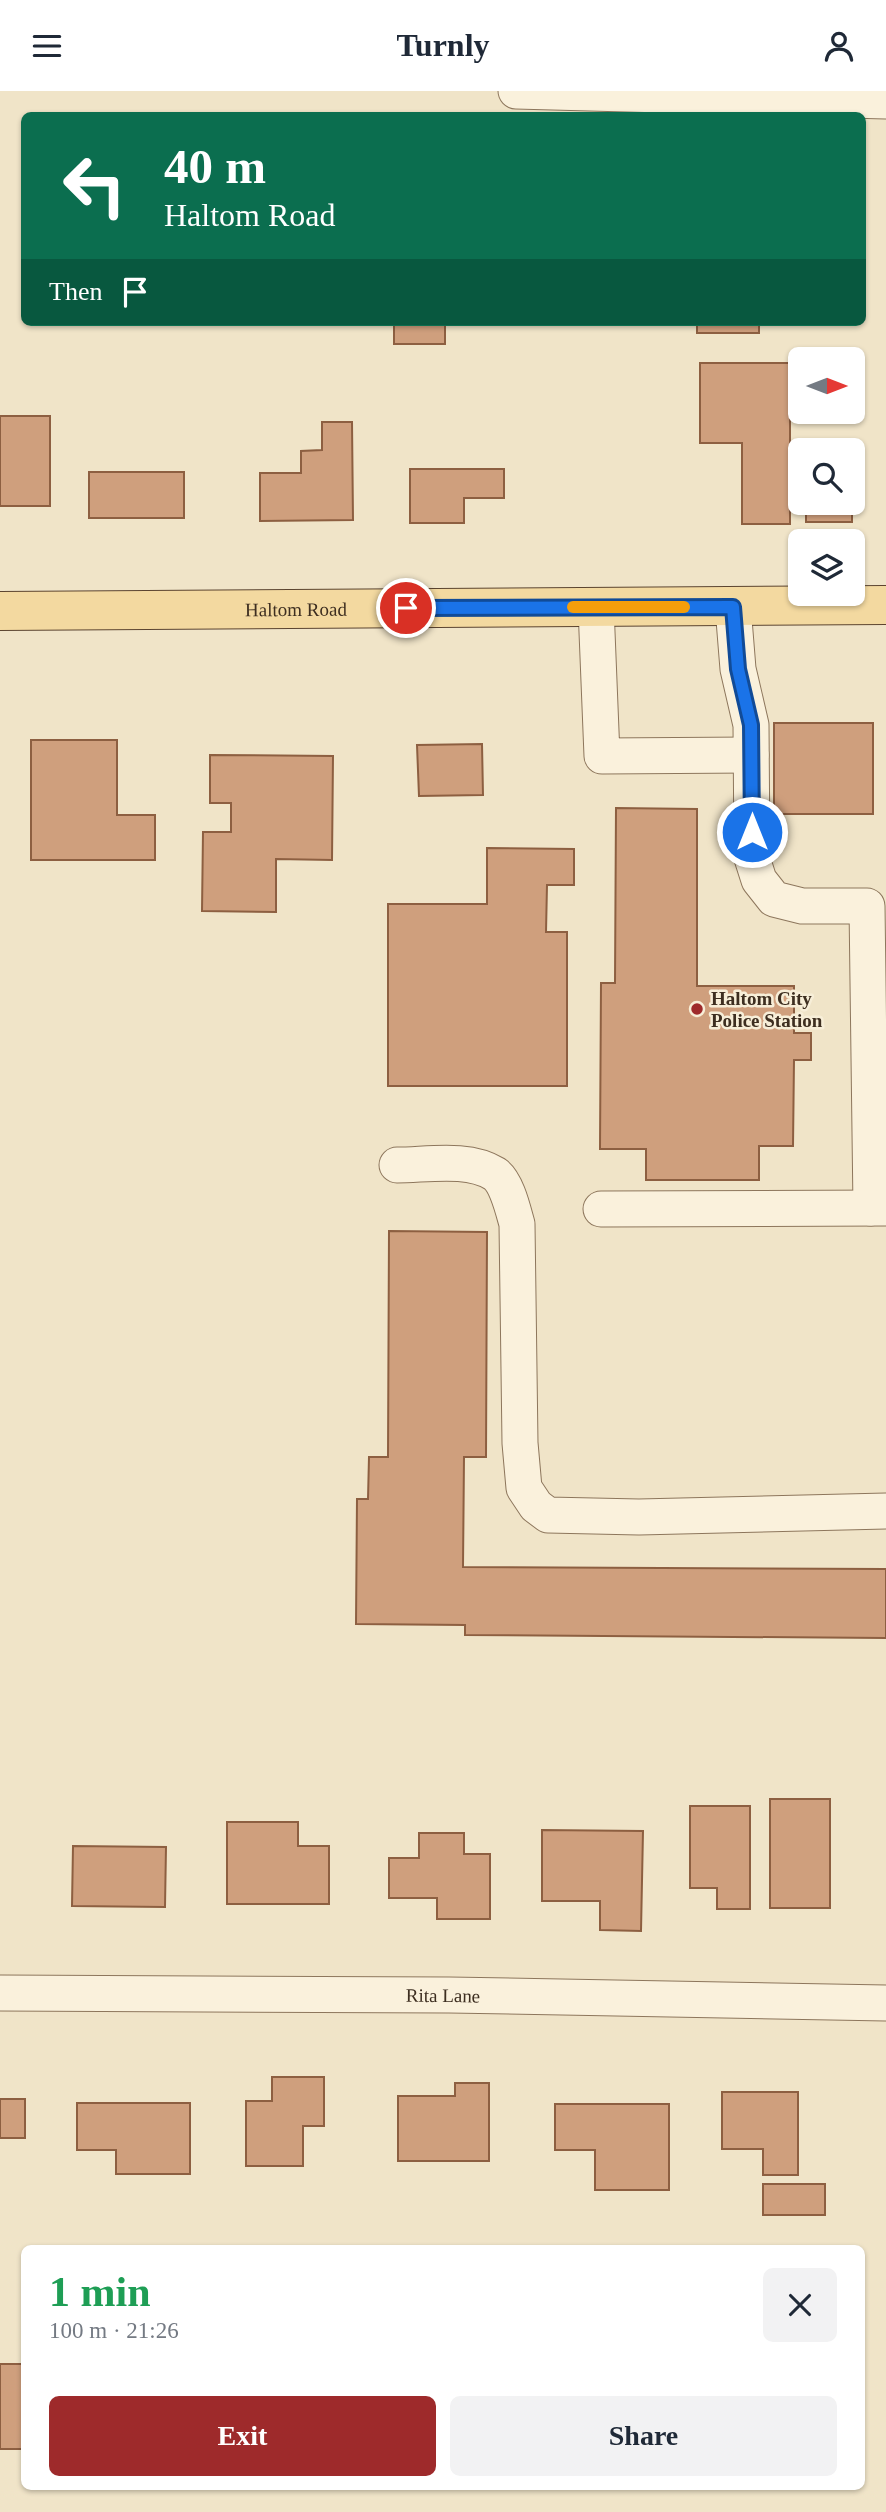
<!DOCTYPE html>
<html lang="en">
<head>
<meta charset="utf-8">
<style>
	body { margin:0; font-family:Georgia,serif; background:#f2f2f3; color:#1f2937; height:100vh; display:flex; flex-direction:column; font-size:26px; white-space:nowrap }
	* { box-sizing:border-box; margin:0 }
	p { font-size:23px; color:#747a83 }
	.icon { flex:none; width:38px; height:38px; fill:none; stroke:currentColor; stroke-width:2; stroke-linecap:round; stroke-linejoin:round }
	.map { position:relative; flex:1; overflow:hidden }
	.panel { position:absolute; left:21px; top:2154px; width:844px; height:245px; display:flex; flex-direction:column; background:#fff; border-radius:10px; box-shadow:0 2px 5px #0004 }
	.panel>* { flex:none }
	.banner { position:absolute; left:21px; top:21px; width:845px; height:214px; border-radius:10px; box-shadow:0 2px 5px #0004; background:#0b6e4f; color:#fff; overflow:hidden }
	.needle { width:46px; rotate:90deg }
	.fabs { position:absolute; left:788px; top:256px; display:grid; gap:14px }
	.fabs a { display:grid; place-items:center; width:77px; height:77px; border-radius:10px; background:#fff; box-shadow:0 2px 5px #0004; font-size:35px }
	.pin { position:absolute; display:grid; place-items:center; width:60px; height:60px; color:#fff; margin:-30px; border:4px solid #fff; border-radius:50%; box-shadow:0 2px 7px #0007 }
	.me { position:absolute; width:77px; margin:-38px; rotate:0deg; stroke-linejoin:round; filter:drop-shadow(0 0 5px #0008) }
	.turn { display:flex; align-items:center; gap:24px; height:147px; padding:0 28px; font-size:32px }
	.turn .icon { width:91px; height:91px; stroke-width:2.5 }
	.turn b { display:block; font-size:49px; line-height:60px }
	.then { display:flex; align-items:center; height:66px; padding:0 28px; background:#0003; gap:14px; font-size:26px }
	.round { display:grid; place-items:center; flex:none; width:74px; height:74px; border-radius:10px; background:#f2f2f3 }
	.overview { display:flex; align-items:center; justify-content:space-between; height:119px; padding:0 28px }
	h1 { font-size:42px; font-weight:700; line-height:52px; color:#1e9e55 }
	.primary-button { display:flex; gap:14px; margin-top:auto; padding:14px 28px }
	.primary-button a { flex:1; height:80px; border-radius:10px; background:#9e2a2b; color:#fff; font-size:28px; font-weight:700; line-height:80px; text-align:center }
	.primary-button a+a { background:#f2f2f3; color:#1f2937 }
	header { display:flex; justify-content:space-between; align-items:center; height:91px; padding:0 28px; background:#fff; font-size:32px; font-weight:700 }
	.map>svg:first-child { display:block }
	.building { fill:#cf9f7d; stroke:#8d5f41; stroke-width:2 }
	.lines { fill:none; stroke-linecap:round; stroke-linejoin:round }
	.minor-casing { stroke:#8d765c; stroke-width:37 }
	.major-casing { stroke:#5b4430; stroke-width:40 }
	.minor { stroke:#faf1dc; stroke-width:35 }
	.major { stroke:#f3d9a0; stroke-width:38 }
	.route-casing { stroke:#114b97; stroke-width:18 }
	.route { stroke:#1a73e8; stroke-width:12 }
	.slow { stroke:#f59e0b; stroke-width:12 }
	.poi-dot { fill:#9e2a2b; stroke:#f7eed8; stroke-width:2.5 }
	.labels { text-anchor:middle; dominant-baseline:central; stroke-width:5; stroke-linejoin:round; paint-order:stroke }
	.street-label { font-size:19px; fill:#3d2e20; stroke:#f7eed8 }
	.poi-label { font-size:19px; font-weight:bold; fill:#3d2e20; stroke:#f7eed8; text-anchor:start }
</style>
</head>
<body>
<header><svg class="icon" aria-label="menu" viewBox="0 0 24 24"><path d="M4 6h16M4 12h16M4 18h16"/></svg>Turnly<svg class="icon" aria-label="person" viewBox="0 0 24 24"><circle cx="12" cy="8" r="4"/><path d="M4 21q1-7 8-7t8 7"/></svg></header>
<div class="map">
<svg width="886" height="2421" viewBox="0 0 886 2421">
	<rect width="100%" height="100%" fill="#f0e4c8"/>
	<g class="building">
		<rect x="394" y="231" width="51" height="22"/>
		<rect x="697" y="231" width="62" height="11"/>
		<path d="M700,272h90v161h-48v-81h-42z"/>
		<rect x="0" y="325" width="50" height="90"/>
		<path d="M322,331h30l1,98 -93,1v-48h41v-22l21,-1z"/>
		<path d="M410,378h94v29h-40v25h-54z"/>
		<rect x="89" y="381" width="95" height="46"/>
		<rect x="806" y="411" width="46" height="20"/>
		<rect x="774" y="632" width="99" height="91"/>
		<path d="M31,649h86v75h38v45h-124z"/>
		<path d="M482,653l1,51 -64,1 -2,-51z"/>
		<path d="M210,664l123,1 -1,104 -56,-1v53l-74,-1 1,-79h28v-29h-21z"/>
		<path d="M616,717l81,1v177h97v47h17v27h-17l-1,86h-34v34h-113v-31h-46l1,-166h14z"/>
		<path d="M487,757l87,1v36h-27l-1,47h21v154h-179v-182h99z"/>
		<path d="M389,1140l98,1 -1,225h-22l-1,110 423,2v69l-421,-3v-10l-109,-1 1,-125h11l1,-42h19z"/>
		<rect x="770" y="1708" width="60" height="109"/>
		<path d="M690,1715h60v103h-33v-21h-27z"/>
		<path d="M227,1731h71v24h31v58h-102z"/>
		<path d="M542,1739l101,1 -2,100 -41,-1v-29h-58z"/>
		<path d="M419,1742h45v21h26v65h-53v-21h-48v-40h30z"/>
		<path d="M73,1755l93,1 -1,60 -93,-1z"/>
		<path d="M272,1986h52v49h-21v40h-57v-65h26z"/>
		<path d="M455,1992h34v78h-91v-65h57z"/>
		<path d="M722,2001h76v83h-35v-26h-41z"/>
		<rect x="0" y="2008" width="25" height="39"/>
		<path d="M77,2012h113v71h-74v-24h-39z"/>
		<path d="M555,2013h114v86h-74v-40h-40z"/>
		<rect x="763" y="2093" width="62" height="31"/>
		<rect x="0" y="2273" width="24" height="85"/>
	</g>
	<g class="lines">
		<g class="minor-casing">
			<g id="minor">
				<path d="M516,0l370,10"/>
				<path d="M596,516l6,149 149,-1"/>
				<path d="M733,516l5,62 13,56 1,133 7,22 15,19 28,7h65l4,302"/>
				<path d="M397,1074c30,0 71,-8 98,9 12,9 18,36 22,50l3,219 4,45 12,18 12,9 91,2 247,-6"/>
				<path d="M601,1118l285,-1"/>
				<path id="s1" d="M0,1902l449,2 437,8"/>
			</g>
		</g>
		<g class="major-casing">
			<g id="major">
				<path id="s2" d="M0,520l886,-6"/>
			</g>
		</g>
		<use href="#minor" class="minor"/>
		<use href="#major" class="major"/>
	</g>
	<g class="lines">
		<g class="route-casing">
			<path id="route" d="M406,517l327,-1 5,62 13,56 1,107"/>
		</g>
		<use href="#route" class="route"/>
		<path class="slow" d="M573,516h111"/>
	</g>
	<circle class="poi-dot" cx="697" cy="918" r="7"/>
	<g class="labels">
		<g class="street-label">
			<text stroke="none"><textPath href="#s2" startOffset="296">Haltom Road</textPath></text>
			<text stroke="none"><textPath href="#s1" startOffset="443">Rita Lane</textPath></text>
		</g>
		<g class="poi-label">
			<text x="711" y="907">Haltom City<tspan x="711" dy="22">Police Station</tspan></text>
		</g>
	</g>
</svg>
<div class="fabs">
<a><svg class="needle" viewBox="-14 -14 28 28"><path d="M0-13l5 13h-10z" fill="#e53935"/><path d="M0 13l5-13h-10z" fill="#747a83"/></svg></a>
<a><svg class="icon" aria-label="search" viewBox="0 0 24 24"><circle cx="10" cy="10" r="6"/><path d="M15 15l6 6"/></svg></a>
<a><svg class="icon" aria-label="layers" viewBox="0 0 24 24"><path d="M12 4l9 5-9 5-9-5zM3 14l9 5 9-5"/></svg></a>
</div>
<div class="pin" style="left:406px;top:517px;background:#d93025"><svg class="icon" aria-label="arrive" viewBox="0 0 24 24"><path d="M6 21V4h12l-3 4 3 4H6"/></svg></div>
<svg class="me" style="left:752px;top:741px" viewBox="-20 -20 40 40"><circle r="17" fill="#1a73e8" stroke="#fff" stroke-width="3"/><path d="M0-11L8 9 0 5-8 9z" fill="#fff"/></svg>
<div class="banner">
<div class="turn"><svg class="icon" aria-label="left" viewBox="0 0 24 24"><path d="M17 20v-9H6M10 6l-5 5 5 5"/></svg><div><b>40 m</b>Haltom Road</div></div>
<div class="then">Then<svg class="icon" aria-label="arrive" viewBox="0 0 24 24"><path d="M6 21V4h12l-3 4 3 4H6"/></svg></div>
</div>
<section class="panel">
<div class="overview"><div><h1>1 min</h1><p>100 m · 21:26</p></div><a class="round"><svg class="icon" aria-label="close" viewBox="0 0 24 24"><path d="M6 6l12 12M18 6L6 18"/></svg></a></div>
<div class="primary-button"><a>Exit</a><a>Share</a></div>
</section>
</div>
</body>
</html>
